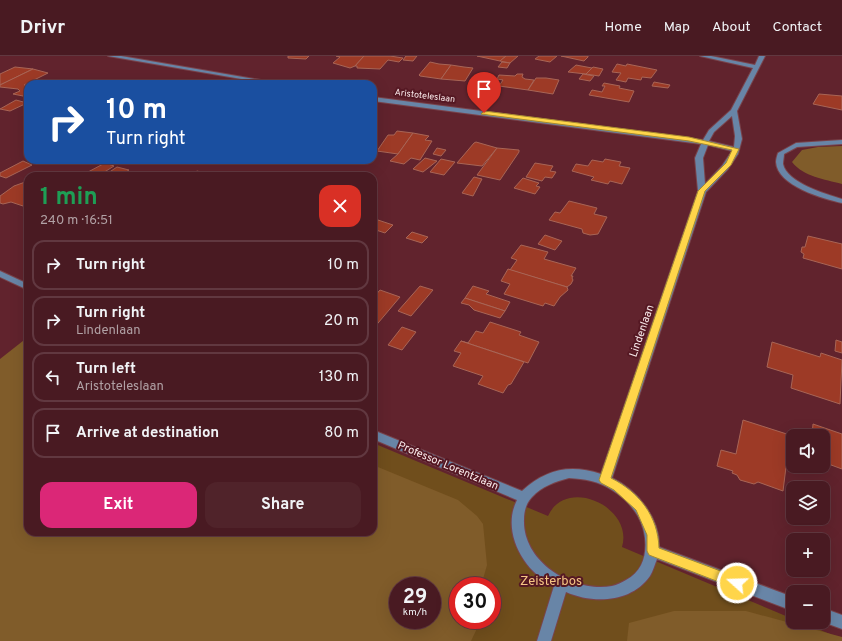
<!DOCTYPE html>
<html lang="en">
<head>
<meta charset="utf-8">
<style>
	body { margin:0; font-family:Overpass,sans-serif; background:#50232a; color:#f1f3f6; height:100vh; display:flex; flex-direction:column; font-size:15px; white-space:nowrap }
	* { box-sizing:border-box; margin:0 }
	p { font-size:13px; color:#b1a1a5 }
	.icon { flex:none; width:22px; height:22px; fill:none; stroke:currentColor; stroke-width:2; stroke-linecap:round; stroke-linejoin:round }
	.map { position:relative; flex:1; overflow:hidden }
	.drawer { position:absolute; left:24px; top:116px; width:353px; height:364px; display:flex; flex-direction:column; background:#491a22; border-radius:12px; box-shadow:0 4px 16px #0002,0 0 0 1px #613840 }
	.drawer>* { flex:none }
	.top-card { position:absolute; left:24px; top:24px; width:353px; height:84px; border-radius:12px; box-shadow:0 4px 16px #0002,0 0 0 1px #613840; background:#1a4fa0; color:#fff; overflow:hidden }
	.buttons { position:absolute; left:786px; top:373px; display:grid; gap:8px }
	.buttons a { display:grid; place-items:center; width:44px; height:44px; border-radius:8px; background:#491a22; box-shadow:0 4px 16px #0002,0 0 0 1px #613840; font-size:20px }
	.speed { position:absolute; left:389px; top:521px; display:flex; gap:8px; font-size:20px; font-weight:700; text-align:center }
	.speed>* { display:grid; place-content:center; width:52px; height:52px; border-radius:50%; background:#491a22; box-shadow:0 4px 16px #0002,0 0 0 1px #613840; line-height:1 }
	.speed small { font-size:10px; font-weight:400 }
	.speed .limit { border:6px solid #d22; background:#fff; color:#111 }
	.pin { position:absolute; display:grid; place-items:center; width:34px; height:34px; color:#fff; margin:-41px -17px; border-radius:50% 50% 50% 0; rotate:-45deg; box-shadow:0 0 4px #0007 }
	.pin .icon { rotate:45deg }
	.me { position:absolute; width:44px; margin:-22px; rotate:290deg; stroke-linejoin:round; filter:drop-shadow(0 0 3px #0008) }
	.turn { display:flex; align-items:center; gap:14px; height:84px; padding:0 16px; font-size:18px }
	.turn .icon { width:52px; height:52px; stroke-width:2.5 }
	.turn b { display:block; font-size:28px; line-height:34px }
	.round { display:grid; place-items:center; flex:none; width:42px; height:42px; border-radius:12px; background:#50232a }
	.summary { display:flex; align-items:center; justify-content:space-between; height:68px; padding:0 16px }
	h1 { font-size:24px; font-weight:700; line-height:30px; color:#1e9e55 }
	.button { display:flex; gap:8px; margin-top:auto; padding:8px 16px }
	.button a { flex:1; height:46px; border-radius:12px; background:#db2777; color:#fff; font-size:16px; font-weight:700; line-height:46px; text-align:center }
	.button a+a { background:#50232a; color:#f1f3f6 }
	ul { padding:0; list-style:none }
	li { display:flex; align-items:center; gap:12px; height:50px; margin:0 8px 6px; padding:0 8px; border:2px solid #613840; border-radius:12px }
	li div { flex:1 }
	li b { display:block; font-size:15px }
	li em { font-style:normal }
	header { display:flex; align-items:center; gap:24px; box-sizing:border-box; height:56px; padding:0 20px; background:#491a22; border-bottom:1px solid #613840 }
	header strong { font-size:19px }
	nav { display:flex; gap:22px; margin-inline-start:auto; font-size:14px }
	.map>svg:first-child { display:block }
	.green { fill:#704e1c; fill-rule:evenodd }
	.forest { fill:#805c2a; fill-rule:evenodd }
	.building { fill:#9d3a26; stroke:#a86556 }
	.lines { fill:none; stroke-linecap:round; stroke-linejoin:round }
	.minor-casing { stroke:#79434b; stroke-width:2 }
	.minor { fill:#6885a7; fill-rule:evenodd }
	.route { fill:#ffd54a; stroke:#a68a30 }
	.labels { text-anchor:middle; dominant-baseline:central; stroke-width:4; stroke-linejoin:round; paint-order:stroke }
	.far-street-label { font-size:9px; fill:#faeaeb; stroke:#551823 }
	.street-label { font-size:11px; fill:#faeaeb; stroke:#551823 }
	.near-park-label { font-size:13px; fill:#f6c584; stroke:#551823 }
</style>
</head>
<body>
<header>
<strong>Drivr</strong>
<nav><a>Home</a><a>Map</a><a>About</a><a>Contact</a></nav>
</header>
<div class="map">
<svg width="842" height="585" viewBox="0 0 842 585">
	<rect width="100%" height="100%" fill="#61232d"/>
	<path class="green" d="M0,303l28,173h345v-89l175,73c18,-40 86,-9 74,31l171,72v3h8l41,17v2h-842zM398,530h34v34h-34zM458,530h34v34h-34z"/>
	<g class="forest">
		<path d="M842,90v38c-18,-5 -38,-7 -50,-22l10,-12 16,-3z"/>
		<path d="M28,281v195h345v-67l85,35 19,16 6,8 4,41 -6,21h-23v34h23l-10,21h-471v-282zM398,530h34v34h-34z"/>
		<path d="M674,555h72l96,26v4h-215l2,-18z"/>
	</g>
	<g class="building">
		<path d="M288,0h21l-3,3 -18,-1z"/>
		<path d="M336,0h28l-9,10 -5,2 -17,-5 7,-6z"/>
		<path d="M364,0h26l13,2 -4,4 -11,-2 -8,9 -23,-1v-2h-2z"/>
		<path d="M406,0h11l-4,5 -10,-1z"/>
		<path d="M477,0h29l-6,5z"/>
		<path d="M506,0h12l-8,7 -10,-2z"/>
		<path d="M539,0h18l-7,6 -15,-3z"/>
		<path d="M561,0h27v1l-4,4z"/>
		<path d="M430,6l9,2 12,1 -10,14 -21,-3 -1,-1z"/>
		<path d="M502,6l8,1 -3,5 -9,-1z"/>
		<path d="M617,8l9,2 1,-2 30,6 -6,8 -9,-1 -1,3 -13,-2 -2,4 -10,-2 5,-7 -9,-1z"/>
		<path d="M451,9l13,2 9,1 -8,13 -24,-2z"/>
		<path d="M576,9l16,3 -6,6 -18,-2z"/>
		<path d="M15,11l18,2 -33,16v-11z"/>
		<path d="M593,11l10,2 -4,7 -13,-2z"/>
		<path d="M33,13l15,4 -24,12 4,1v7l-5,3 -10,-2 7,-3 -2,-2 -18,-2v-2z"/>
		<path d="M517,18h6l-1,3 3,2 9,1 -6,10 -29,-4 4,-6 -6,-1 2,-4 16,1z"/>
		<path d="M583,18l11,2 -4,5 -11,-2z"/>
		<path d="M536,22h10l13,2 -6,14 -25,-4z"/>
		<path d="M84,24l17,4h-24z"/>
		<path d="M654,26l16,3 -2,3 -16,-2z"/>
		<path d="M604,27l16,3 -1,2 15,3 -5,11 -40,-7 3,-5 10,2 3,-6h-3z"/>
		<path d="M819,38l23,2v14l-29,-6z"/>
		<path d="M16,44l11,3 -17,8 -10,-2z"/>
		<path d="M397,75l16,2 -15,21 -21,-3 11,-16h6z"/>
		<path d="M413,77l16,3 -4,4 7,1 -12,19 -9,-2 -7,6 -14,-3 8,-7z"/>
		<path d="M476,86l21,6 -15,18 -25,-3 17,-20z"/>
		<path d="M437,92l9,2 -5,6 -8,-2z"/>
		<path d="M497,92l22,2v2l-19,28 -23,-5z"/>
		<path d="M425,102l12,3 -14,11 -10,-3z"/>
		<path d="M441,103l14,3 -11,13 -14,-3z"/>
		<path d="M605,103l16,3 -2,4 11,2 -8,16 -12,-3 -2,3 -17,-4 3,-3 -22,-6 4,-7 12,2 4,-6 11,2z"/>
		<path d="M23,105l9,4 -26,13 -6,-2v-3z"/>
		<path d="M105,107l9,3 -16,10 -10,-4z"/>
		<path d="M535,107l18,3 -3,5 6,1 -4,6 -7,-1 -3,4 -16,-4z"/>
		<path d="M117,111l12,3 -10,6 -11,-3z"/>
		<path d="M197,115l11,3 3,2h-21z"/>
		<path d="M474,121l8,2 -9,17 -11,-3z"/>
		<path d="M523,122l16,5 -3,3 4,1 -5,7 -21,-6z"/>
		<path d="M28,125v23l-5,2 -12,-4 -8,2 -3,-1v-7l14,-10z"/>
		<path d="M569,145l28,7 -3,6 13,3 -9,17 -8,1 -7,-2 -1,-4 -33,-9 6,-8 5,1z"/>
		<path d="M378,164l15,5 -8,8 -12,-4v-3z"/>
		<path d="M412,176l16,5 -6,6 -16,-5z"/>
		<path d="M545,179l17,6 -7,9 -17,-6z"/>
		<path d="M808,180l34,8v25l-39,-11 1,-4 -3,-2 1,-5h3z"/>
		<path d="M521,189l27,7 -4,7 32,9 -5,8h2l-1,2 1,2 -2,4 -4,3 -57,-17 7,-10 -6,-2z"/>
		<path d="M508,213l59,18 1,3 -8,7 -6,9 -9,-3 -2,3 -39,-12 6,-10 -9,-3z"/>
		<path d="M420,230l13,4 -22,26 -13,-5z"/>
		<path d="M473,230l16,5 -3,3 24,8 -5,9 -40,-13z"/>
		<path d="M380,234l20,7 -27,32v-31z"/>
		<path d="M465,242l40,13 -5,7 -26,-8 -5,-5 -8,-2z"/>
		<path d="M490,266l31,10 -2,3 20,7 -11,21 -67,-22 7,2 8,-12 7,2z"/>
		<path d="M402,271l14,5 -14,18 -14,-5z"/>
		<path d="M836,284l6,2v11l-7,-2z"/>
		<path d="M461,285l63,21 -13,22 -3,1 -5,8 -25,-9 5,-8 -30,-10 8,-13 -7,-2z"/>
		<path d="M772,286l48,15 1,-4 21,7 -2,44 -49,-16 2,-13 -26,-8z"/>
		<path d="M743,364l50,16v16l-5,-1 -5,40 -25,-9 -4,2 -14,-4 -3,-5 -5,-2 1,-2 -16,-5 4,-16 15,4z"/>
		<path d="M813,368l29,10v35l-19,-7v-26h-11z"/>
	</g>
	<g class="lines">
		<g class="minor-casing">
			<g id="minor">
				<path d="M108,0h13l163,28h-14z"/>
				<path d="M700,0h11l44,9 4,-9h6l-28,55 5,28 -4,15 -10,15 -22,23 -94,286c25,12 48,40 47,69l134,50v14l-136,-52c-2,5 -4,12 -7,17 -19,27 -57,28 -84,16l-15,49h-14l17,-55c-31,-14 -53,-55 -37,-86l-144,-61v-9l149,61c24,-22 48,-27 79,-17l97,-283 -3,-33 6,-14 -328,-43v-4l330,43 6,-10 22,-20 22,-42zM732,60l3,20 -1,11 -25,-6 5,-9zM708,89l24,6 -10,15 -17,18 -2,-26zM569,422c15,1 30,3 43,12 10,6 20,16 26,26 11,20 12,52 -12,64 -4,2 -9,5 -14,6 -39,7 -90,-24 -88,-67 0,-7 2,-16 8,-22 10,-11 23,-15 37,-19z"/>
				<path d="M842,84v4l-45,3 -13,7c0,3 -1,7 -1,10 4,19 43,30 59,35v4c-18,-4 -65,-17 -66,-41 0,-3 1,-6 2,-9l18,-10z"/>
				<path d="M0,215l28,13v6l-28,-13z"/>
				<path d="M823,552l19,7v14l-19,-7z"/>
			</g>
		</g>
		<use href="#minor" class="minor"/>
	</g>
	<path class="route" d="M484,55l205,26 50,12 -8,16 -26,26 -94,287c28,14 47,38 48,70l83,31 1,4 -1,5 -5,1 -88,-34 -2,-4v-16l-11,-25 -22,-20 -13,-7 -2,-3 99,-289 28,-28 6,-13 -43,-9 -208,-27z"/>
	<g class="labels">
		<g class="far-street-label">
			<text transform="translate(425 40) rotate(7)">Aristoteleslaan</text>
		</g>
		<g class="street-label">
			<text transform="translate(642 275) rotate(-71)">Lindenlaan</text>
			<text transform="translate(448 410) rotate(23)">Professor Lorentzlaan</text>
		</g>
		<g class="near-park-label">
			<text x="551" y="526">Zeisterbos</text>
		</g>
	</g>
</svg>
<div class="buttons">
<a><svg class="icon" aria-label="sound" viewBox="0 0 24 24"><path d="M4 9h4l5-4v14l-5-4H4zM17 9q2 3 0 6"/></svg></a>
<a><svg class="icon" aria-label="layers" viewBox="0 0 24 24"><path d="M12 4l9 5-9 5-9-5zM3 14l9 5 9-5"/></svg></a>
<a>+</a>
<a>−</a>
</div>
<div class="speed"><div>29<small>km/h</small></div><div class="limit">30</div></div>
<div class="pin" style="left:484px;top:57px;background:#d93025"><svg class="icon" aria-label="arrive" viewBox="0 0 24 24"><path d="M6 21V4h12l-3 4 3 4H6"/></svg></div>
<svg class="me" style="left:737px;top:527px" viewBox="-20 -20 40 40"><circle r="17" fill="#ffd54a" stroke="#fff" stroke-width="3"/><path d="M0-11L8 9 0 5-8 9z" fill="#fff"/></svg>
<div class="top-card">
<div class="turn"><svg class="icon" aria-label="right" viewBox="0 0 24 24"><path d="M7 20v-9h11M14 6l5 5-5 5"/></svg><div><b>10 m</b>Turn right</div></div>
</div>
<section class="drawer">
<div class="summary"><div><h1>1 min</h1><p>240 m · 16:51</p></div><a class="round" style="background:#d93025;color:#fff"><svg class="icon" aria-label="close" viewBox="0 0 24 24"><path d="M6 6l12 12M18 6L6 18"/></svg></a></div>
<ul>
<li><svg class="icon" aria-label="right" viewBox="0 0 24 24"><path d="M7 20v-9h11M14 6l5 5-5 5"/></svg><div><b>Turn right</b></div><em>10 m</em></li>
<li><svg class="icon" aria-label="right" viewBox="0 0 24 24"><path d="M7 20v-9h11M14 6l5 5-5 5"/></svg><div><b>Turn right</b><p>Lindenlaan</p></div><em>20 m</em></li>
<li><svg class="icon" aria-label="left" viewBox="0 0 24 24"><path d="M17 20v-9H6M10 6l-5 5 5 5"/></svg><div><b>Turn left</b><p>Aristoteleslaan</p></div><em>130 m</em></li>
<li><svg class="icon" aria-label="arrive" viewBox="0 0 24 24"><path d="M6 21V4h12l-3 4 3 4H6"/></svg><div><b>Arrive at destination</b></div><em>80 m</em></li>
</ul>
<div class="button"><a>Exit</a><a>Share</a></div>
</section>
</div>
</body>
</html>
